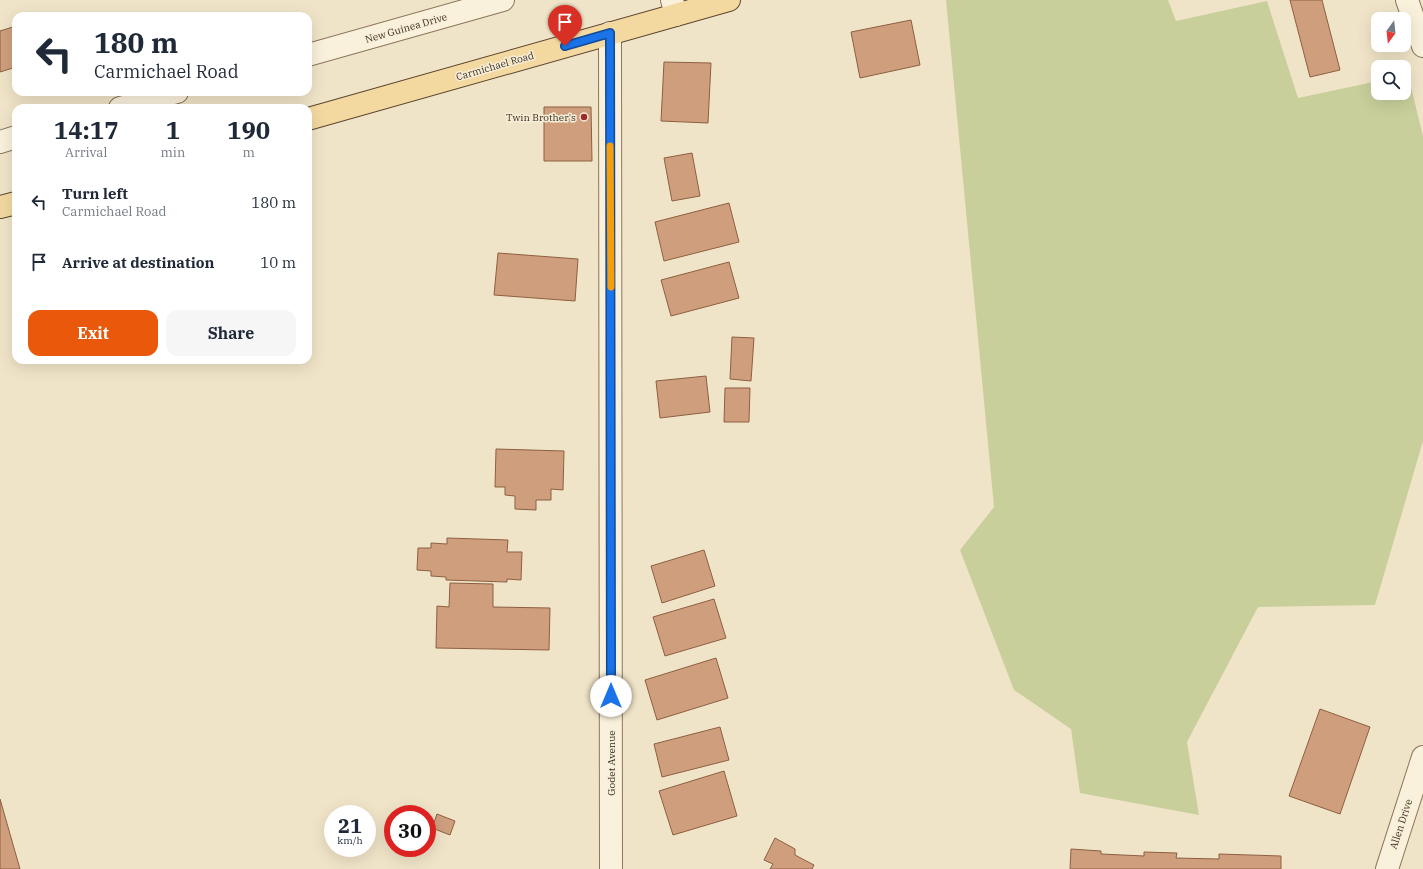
<!DOCTYPE html>
<html lang="en">
<head>
<meta charset="utf-8">
<style>
	body { margin:0; font-family:"IBM Plex Serif",serif; background:#f6f6f7; color:#1f2937; height:100vh; display:flex; flex-direction:column; font-size:15px; white-space:nowrap }
	* { box-sizing:border-box; margin:0 }
	p { font-size:13px; color:#747a83 }
	.icon { flex:none; width:22px; height:22px; fill:none; stroke:currentColor; stroke-width:2; stroke-linecap:round; stroke-linejoin:round }
	.map { position:relative; flex:1; overflow:hidden }
	.side { position:absolute; left:12px; top:104px; width:300px; height:260px; display:flex; flex-direction:column; background:#fff; border-radius:12px; box-shadow:0 4px 16px #0002 }
	.side>* { flex:none }
	.banner { position:absolute; left:12px; top:12px; width:300px; height:84px; border-radius:12px; box-shadow:0 4px 16px #0002; background:#fff; color:#1f2937; overflow:hidden }
	.needle { width:26px; rotate:195deg }
	.fabs { position:absolute; left:1371px; top:12px; display:grid; gap:8px }
	.fabs a { display:grid; place-items:center; width:40px; height:40px; border-radius:8px; background:#fff; box-shadow:0 4px 16px #0002; font-size:20px }
	.speed { position:absolute; left:324px; top:805px; display:flex; gap:8px; font-size:20px; font-weight:700; text-align:center }
	.speed>* { display:grid; place-content:center; width:52px; height:52px; border-radius:50%; background:#fff; box-shadow:0 4px 16px #0002; line-height:1 }
	.speed small { font-size:10px; font-weight:400 }
	.speed .limit { border:6px solid #d22; background:#fff; color:#111 }
	.pin { position:absolute; display:grid; place-items:center; width:34px; height:34px; color:#fff; margin:-41px -17px; border-radius:50% 50% 50% 0; rotate:-45deg; box-shadow:0 0 4px #0007 }
	.pin .icon { rotate:45deg }
	.me { position:absolute; width:44px; margin:-22px; rotate:0deg; stroke-linejoin:round; filter:drop-shadow(0 0 3px #0008) }
	.turn { display:flex; align-items:center; gap:14px; height:84px; padding:0 16px; font-size:18px }
	.turn .icon { width:52px; height:52px; stroke-width:2.5 }
	.turn b { display:block; font-size:28px; line-height:34px }
	.eta { display:flex; justify-content:space-evenly; align-items:center; height:68px; text-align:center }
	.eta b { font-size:24px; font-weight:700; line-height:28px }
	.action { display:flex; gap:8px; margin-top:auto; padding:8px 16px }
	.action a { flex:1; height:46px; border-radius:12px; background:#ea580c; color:#fff; font-size:16px; font-weight:700; line-height:46px; text-align:center }
	.action a+a { background:#f6f6f7; color:#1f2937 }
	ul { padding:0; list-style:none }
	li { display:flex; align-items:center; gap:12px; height:60px; padding:0 16px }
	li div { flex:1 }
	li b { display:block; font-size:15px }
	li em { font-style:normal }
	.map>svg:first-child { display:block }
	.green { fill:#c9cf9b }
	.building { fill:#cf9f7d; stroke:#8d5f41 }
	.lines { fill:none; stroke-linecap:round; stroke-linejoin:round }
	.minor-casing { stroke:#8d765c; stroke-width:24 }
	.major-casing { stroke:#5b4430; stroke-width:24 }
	.minor { stroke:#faf1dc; stroke-width:22 }
	.major { stroke:#f3d9a0; stroke-width:22 }
	.route-casing { stroke:#114b97; stroke-width:10 }
	.route { stroke:#1a73e8; stroke-width:7 }
	.slow { stroke:#f59e0b; stroke-width:7 }
	.poi-dot { fill:#9e2a2b; stroke:#f7eed8; stroke-width:1.5 }
	.labels { text-anchor:middle; dominant-baseline:central; stroke-width:3; stroke-linejoin:round; paint-order:stroke }
	.street-label { font-size:10px; fill:#3d2e20; stroke:#f7eed8 }
	.poi-label { font-size:10px; fill:#3d2e20; stroke:#f7eed8; text-anchor:end }
</style>
</head>
<body>
<div class="map">
<svg width="1423" height="869" viewBox="0 0 1423 869">
	<rect width="100%" height="100%" fill="#f0e4c8"/>
	<path class="green" d="M946,0h222l8,21 91,-20 31,97 80,-17v12h26v-17l4,-1 15,61v305l-48,164 -117,2 -71,135 12,73 -119,-22 -9,-64 -57,-39 -54,-140 34,-43z"/>
	<g class="building">
		<path d="M1290,0h32l18,70 -30,7z"/>
		<path d="M911,20l9,45 -60,13 -9,-46z"/>
		<path d="M16,26v41l-16,5v-41z"/>
		<path d="M664,62l47,1 -3,60 -47,-2z"/>
		<path d="M544,107h47l1,54h-48z"/>
		<path d="M692,153l8,43 -28,5 -8,-43z"/>
		<path d="M729,203l10,39 -75,19 -9,-39z"/>
		<path d="M498,253l80,6 -3,42 -81,-6z"/>
		<path d="M729,262l10,36 -68,18 -10,-36z"/>
		<path d="M732,337l22,1 -3,43 -21,-2z"/>
		<path d="M706,376l4,36 -50,6 -4,-37z"/>
		<path d="M725,388h25l-1,34h-25z"/>
		<path d="M496,449l68,2 -1,39 -12,-1v11h-15v10l-21,-1v-13l-10,-1v-8h-10z"/>
		<path d="M447,538l61,2 -1,12h15l-1,28 -14,-1v3l-61,-2v-3l-15,-1v-5l-14,-1 1,-22h13v-5l16,1z"/>
		<path d="M704,550l11,36 -53,17 -11,-37z"/>
		<path d="M450,583l43,1v23l57,1 -1,42 -113,-2 1,-42 12,1z"/>
		<path d="M714,599l12,39 -61,18 -12,-39z"/>
		<path d="M716,658l12,40 -71,22 -12,-40z"/>
		<path d="M1320,709l50,18 -30,87 -51,-18z"/>
		<path d="M720,727l9,33 -67,17 -8,-33z"/>
		<path d="M724,771l13,45 -64,19 -14,-44z"/>
		<path d="M0,799l20,70h-20z"/>
		<path d="M437,814l18,7 -5,14 -18,-7z"/>
		<path d="M775,838l20,11v6l19,10 -2,4h-42l3,-5 -9,-4z"/>
		<path d="M1071,849l30,2v3l43,2v-4l33,1 -1,5 43,1v-5l62,2v13h-211z"/>
	</g>
	<g class="lines">
		<g class="minor-casing">
			<g id="minor">
				<path d="M672,0l4,15"/>
				<path d="M1407,0l16,46"/>
				<path d="M610,33l1,836"/>
				<path d="M308,55l195,-55"/>
				<path d="M120,108l57,-16"/>
				<path d="M0,142l16,-5"/>
				<path d="M1387,869l36,-112"/>
			</g>
		</g>
		<g class="major-casing">
			<g id="major">
				<path d="M308,119l421,-119"/>
				<path d="M0,207l16,-4"/>
			</g>
		</g>
		<use href="#minor" class="minor"/>
		<use href="#major" class="major"/>
	</g>
	<g class="lines">
		<g class="route-casing">
			<path id="route" d="M565,46l45,-13 1,663"/>
		</g>
		<use href="#route" class="route"/>
		<path class="slow" d="M610,146l1,141"/>
	</g>
	<circle class="poi-dot" cx="584" cy="117" r="4"/>
	<g class="labels">
		<g class="street-label">
			<text transform="translate(406 28) rotate(-16)">New Guinea Drive</text>
			<text transform="translate(495 66) rotate(-16)">Carmichael Road</text>
			<text transform="translate(611 763) rotate(-90)">Godet Avenue</text>
			<text transform="translate(1401 824) rotate(-72)">Allen Drive</text>
		</g>
		<g class="poi-label">
			<text x="576" y="117">Twin Brother's</text>
		</g>
	</g>
</svg>
<div class="fabs">
<a><svg class="needle" viewBox="-14 -14 28 28"><path d="M0-13l5 13h-10z" fill="#e53935"/><path d="M0 13l5-13h-10z" fill="#747a83"/></svg></a>
<a><svg class="icon" aria-label="search" viewBox="0 0 24 24"><circle cx="10" cy="10" r="6"/><path d="M15 15l6 6"/></svg></a>
</div>
<div class="speed"><div>21<small>km/h</small></div><div class="limit">30</div></div>
<div class="pin" style="left:565px;top:46px;background:#d93025"><svg class="icon" aria-label="arrive" viewBox="0 0 24 24"><path d="M6 21V4h12l-3 4 3 4H6"/></svg></div>
<svg class="me" style="left:611px;top:696px" viewBox="-20 -20 40 40"><circle r="19" fill="#fff"/><path d="M0-13L10 11 0 6-10 11z" fill="#1a73e8"/></svg>
<div class="banner">
<div class="turn"><svg class="icon" aria-label="left" viewBox="0 0 24 24"><path d="M17 20v-9H6M10 6l-5 5 5 5"/></svg><div><b>180 m</b>Carmichael Road</div></div>
</div>
<section class="side">
<div class="eta">
<div><b>14:17</b><p>Arrival</p></div>
<div><b>1</b><p>min</p></div>
<div><b>190</b><p>m</p></div>
</div>
<ul>
<li><svg class="icon" aria-label="left" viewBox="0 0 24 24"><path d="M17 20v-9H6M10 6l-5 5 5 5"/></svg><div><b>Turn left</b><p>Carmichael Road</p></div><em>180 m</em></li>
<li><svg class="icon" aria-label="arrive" viewBox="0 0 24 24"><path d="M6 21V4h12l-3 4 3 4H6"/></svg><div><b>Arrive at destination</b></div><em>10 m</em></li>
</ul>
<div class="action"><a>Exit</a><a>Share</a></div>
</section>
</div>
</body>
</html>
